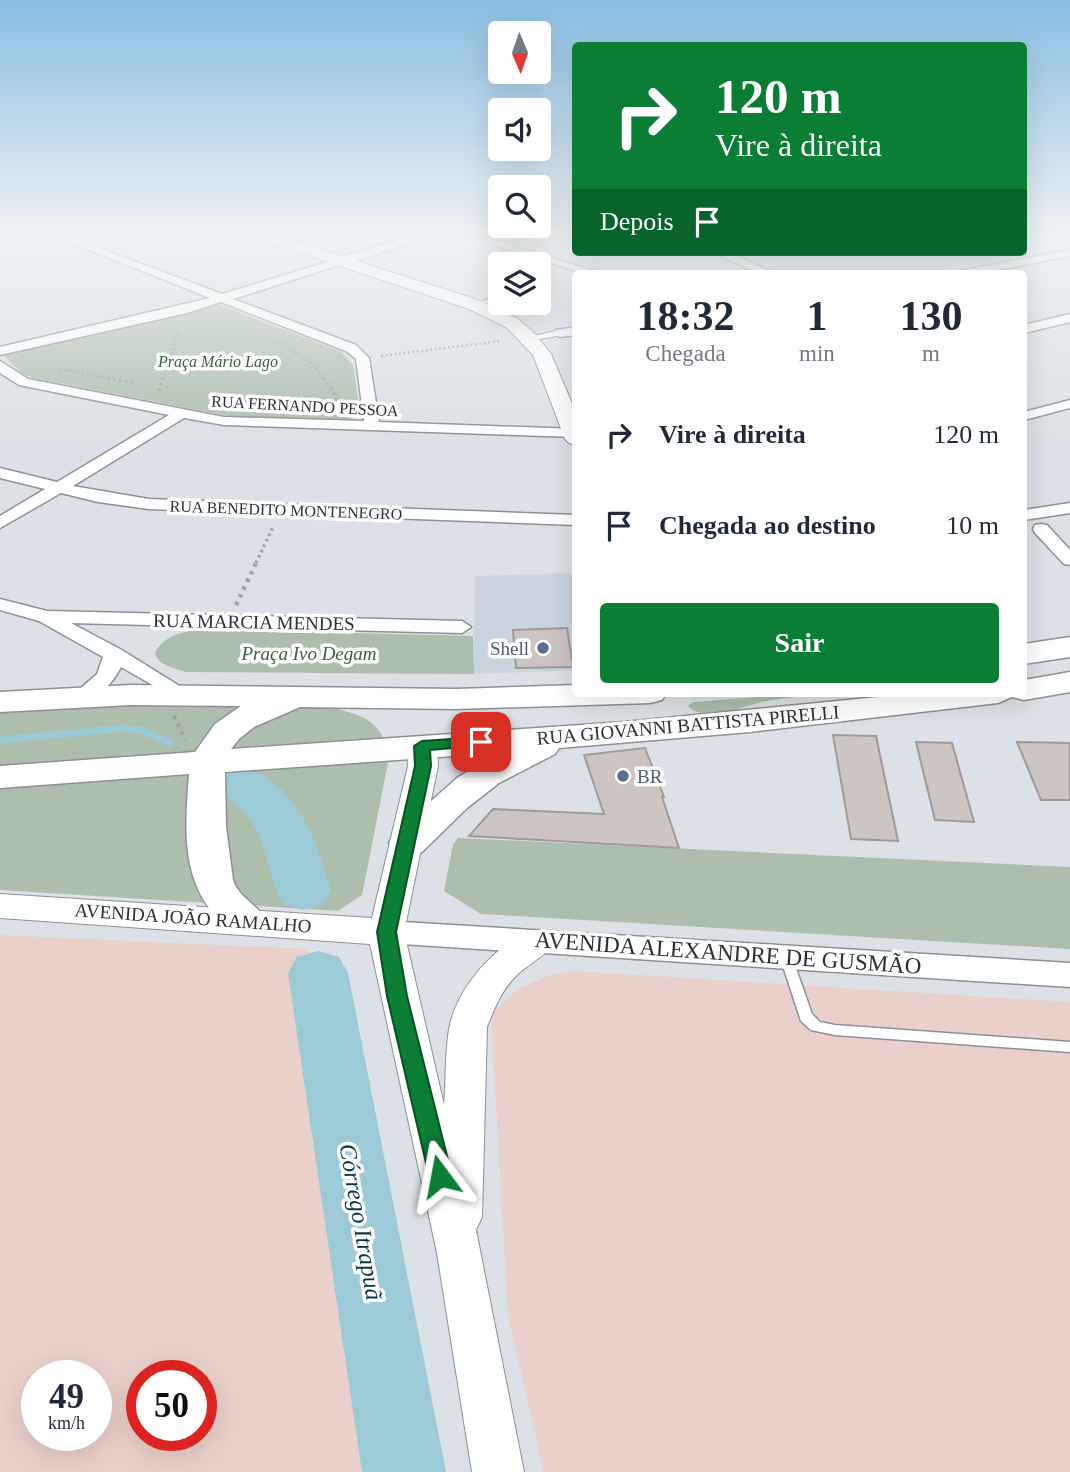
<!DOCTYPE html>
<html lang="pt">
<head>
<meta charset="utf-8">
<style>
	body { margin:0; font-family:"Times New Roman",serif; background:#f2f2f3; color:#1f2937; height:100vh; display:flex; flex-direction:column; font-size:26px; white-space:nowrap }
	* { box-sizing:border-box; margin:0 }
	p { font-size:23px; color:#747a83 }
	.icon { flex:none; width:38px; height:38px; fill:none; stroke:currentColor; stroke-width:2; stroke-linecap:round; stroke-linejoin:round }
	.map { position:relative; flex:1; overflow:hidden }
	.drawer { position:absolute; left:572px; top:270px; width:455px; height:427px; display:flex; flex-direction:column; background:#fff; border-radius:7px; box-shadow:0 7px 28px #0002 }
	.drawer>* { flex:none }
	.banner { position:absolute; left:572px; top:42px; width:455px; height:214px; border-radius:7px; box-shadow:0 7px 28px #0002; background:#0b7e35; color:#fff; overflow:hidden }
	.needle { width:46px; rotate:178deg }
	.buttons { position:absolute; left:488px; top:21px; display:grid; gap:14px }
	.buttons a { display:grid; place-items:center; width:63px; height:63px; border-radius:7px; background:#fff; box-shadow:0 7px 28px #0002; font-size:35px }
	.speed { position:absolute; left:21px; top:1360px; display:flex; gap:14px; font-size:35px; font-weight:700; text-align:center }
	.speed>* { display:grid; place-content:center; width:91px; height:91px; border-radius:50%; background:#fff; box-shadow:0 7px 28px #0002; line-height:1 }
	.speed small { font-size:18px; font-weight:400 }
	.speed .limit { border:10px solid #d22; background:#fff; color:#111 }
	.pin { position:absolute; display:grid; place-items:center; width:60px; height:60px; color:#fff; margin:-30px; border-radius:14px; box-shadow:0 4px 10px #0006 }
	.me { position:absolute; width:77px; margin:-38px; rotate:347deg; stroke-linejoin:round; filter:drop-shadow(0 0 5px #0008) }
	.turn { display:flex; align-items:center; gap:24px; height:147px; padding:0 28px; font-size:32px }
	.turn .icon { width:91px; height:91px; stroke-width:2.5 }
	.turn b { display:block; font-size:49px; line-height:60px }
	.then { display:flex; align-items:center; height:66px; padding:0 28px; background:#0003; gap:14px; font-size:26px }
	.eta { display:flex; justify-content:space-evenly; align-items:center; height:119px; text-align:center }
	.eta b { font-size:42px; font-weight:800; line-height:49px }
	.primary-button { display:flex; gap:14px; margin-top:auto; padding:14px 28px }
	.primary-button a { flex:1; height:80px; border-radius:7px; background:#0b7e35; color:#fff; font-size:28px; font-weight:800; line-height:80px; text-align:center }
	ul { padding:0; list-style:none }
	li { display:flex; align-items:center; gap:21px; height:91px; padding:0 28px }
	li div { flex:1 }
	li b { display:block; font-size:26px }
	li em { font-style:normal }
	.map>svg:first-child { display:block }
	.built { fill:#c9d4df }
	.industrial { fill:#ead0cb; fill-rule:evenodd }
	.green { fill:#adbeac }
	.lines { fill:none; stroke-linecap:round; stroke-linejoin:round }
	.stream { stroke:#9ccad6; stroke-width:7 }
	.river { fill:#9ccad6; fill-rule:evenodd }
	.building { fill:#cdc5c4; stroke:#a29a99; stroke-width:2 }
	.service-casing { stroke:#8c9196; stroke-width:3 }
	.pedestrian-casing { stroke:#8c9196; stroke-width:2 }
	.minor-casing { stroke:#8c9196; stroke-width:3 }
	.tertiary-casing { stroke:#8c9196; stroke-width:3 }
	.secondary-casing { stroke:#8c9196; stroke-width:2 }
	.trunk-casing { stroke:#8c9196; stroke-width:3 }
	.path-far2 { stroke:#9fa4a8; stroke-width:2.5; stroke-dasharray:2 2.5; stroke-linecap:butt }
	.path-far1 { stroke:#9fa4a8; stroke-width:3.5; stroke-dasharray:2.5 3.5; stroke-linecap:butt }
	.path { stroke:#9fa4a8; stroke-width:4.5; stroke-dasharray:3.5 5; stroke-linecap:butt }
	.service { fill:#fff; fill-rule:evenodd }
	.pedestrian { fill:#fff; fill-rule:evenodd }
	.minor { fill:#fff; fill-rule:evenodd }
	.tertiary { fill:#fff; fill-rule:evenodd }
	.secondary { fill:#fff; fill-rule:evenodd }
	.trunk { fill:#fff; fill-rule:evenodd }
	.route { fill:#0b7e35; stroke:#075222; stroke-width:2 }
	.service-dot { fill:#5c6f8a; stroke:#fff; stroke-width:2.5 }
	.labels { text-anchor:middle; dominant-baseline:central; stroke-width:7; stroke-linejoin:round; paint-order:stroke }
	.far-park-label { font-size:16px; font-style:italic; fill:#3a6238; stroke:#fff }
	.far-street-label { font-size:16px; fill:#2d2f31; stroke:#fff }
	.street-label { font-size:19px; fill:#2d2f31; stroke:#fff }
	.service-label { font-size:19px; fill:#4e5e75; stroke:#fff; text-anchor:end }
	.park-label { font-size:19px; font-style:italic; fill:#3a6238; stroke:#fff }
	.near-street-label { font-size:23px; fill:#2d2f31; stroke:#fff }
	.near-water-label { font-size:24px; font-style:italic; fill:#08353e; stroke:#fff }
</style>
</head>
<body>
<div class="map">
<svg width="1070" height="1472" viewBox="0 0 1070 1472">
	<rect width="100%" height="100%" fill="#dbe1e6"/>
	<g class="built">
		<path d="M736,252h280l2,3 -94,18h-138z"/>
		<path d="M576,573v97l-102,4 1,-98z"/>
	</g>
	<g class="industrial">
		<path d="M0,935l308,14 76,523h-384zM37,1376h59v59h-59zM142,1376h59v59h-59z"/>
		<path d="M575,971l495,31v470h-526l-36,-157 -17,-301 27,-25 34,-15z"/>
	</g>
	<g class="green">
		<path d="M217,304l123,47 13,14 7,47 -10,8 -12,1 -109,-5 -196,-38 -11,-5 -20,-19 163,-35z"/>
		<path d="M199,629l274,7 1,38 -288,-2c-12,-4 -27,-6 -31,-19 9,-18 27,-20 44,-24z"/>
		<path d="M807,693h43c-26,2 -52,3 -77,7 -22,2 -66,26 -85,6l5,-4z"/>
		<path d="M308,702c40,11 80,10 80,61l-26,132 -24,16 -338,-21v-180l52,-6z"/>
		<path d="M458,838l612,29v82l-589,-35 -37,-23 9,-46z"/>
	</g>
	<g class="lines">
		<path class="stream" d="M0,740l125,-12 19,3 26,12"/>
		<g class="river">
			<path d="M239,765c56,14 78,75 92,125l-8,14 -20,6 -20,-6c-14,-24 -15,-54 -29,-78 -10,-18 -29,-28 -41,-45l8,-11z"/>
			<path d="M318,951l21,6 9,16 98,499h-84l-74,-499 9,-16z"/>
		</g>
	</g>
	<g class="building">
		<path d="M567,628l6,39 -57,1 -3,-38z"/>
		<path d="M833,735l43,1 22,105 -47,-2z"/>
		<path d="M916,742l36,1 22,79 -39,-2z"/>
		<path d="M1017,742l53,1v57h-29z"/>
		<path d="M645,748l19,49h-2l17,51 -210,-12 24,-27 111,5 -20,-59z"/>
	</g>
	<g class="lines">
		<g class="service-casing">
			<g id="service">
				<path d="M500,295v4l-25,8 -3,-2z"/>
				<path d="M786,952l5,2 1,3 20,57 8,8 15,3 235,17v10l-235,-17 -24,-5 -10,-9 -21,-64 1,-3z"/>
			</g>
		</g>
		<g class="pedestrian-casing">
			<path id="pedestrian" d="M560,330l3,1v4l-34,6 -5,-3z"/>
		</g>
		<g class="minor-casing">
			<g id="minor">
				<path d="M54,236h13l155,58 116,-35h8v4l-113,36 123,46 13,13 10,64 197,7v8l-352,-12 -40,-7 -111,68 76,13 427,16v10l-427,-16 -51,-7 -37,-9 -61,35v-12l45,-27 -45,-11v-10l57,14 112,-67 -150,-30 -19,-12v-12l28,18 196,38 140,4 -8,-62 -10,-8 -125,-49 -34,11 -187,42v-8l210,-49z"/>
				<path d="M465,236h15l121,37h-18z"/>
				<path d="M1070,250v6l-88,17h-24l6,-3z"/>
				<path d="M711,252h16l48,21h-16z"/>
				<path d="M1070,314v8l-46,11v-8z"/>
				<path d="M576,327v8l-16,2 -6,-4 2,-3z"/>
				<path d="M1070,400v8l-46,12v-8z"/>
				<path d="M1070,503v10l-46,7v-10z"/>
				<path d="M1041,524l6,1 23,25v15l-6,-1 -29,-31 -2,-4 2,-4z"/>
				<path d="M0,599l47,12 415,10 9,6 -9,6 -391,-10 49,26 74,46 -3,4h-14l-56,-32c-8,16 -27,38 -46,33l-3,-4 25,-22 6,-17 -64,-36 -39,-11z"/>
			</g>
		</g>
		<g class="tertiary-casing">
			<g id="tertiary">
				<path d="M411,236h20l-84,28 -5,1 -7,-4 2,-3z"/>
				<path d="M386,921l684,42v24l-684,-44 -11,-3 -5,-8 5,-8z"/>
			</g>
		</g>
		<g class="secondary-casing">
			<g id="secondary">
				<path d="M257,236h22l202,65 37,18 17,15 16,20 25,59v32l-7,-2 -4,-4 -32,-84 -27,-28 -37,-18 -209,-70z"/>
				<path d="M422,737l11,3 4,6 1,20 -34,166 40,173c2,-25 1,-52 5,-76 6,-33 31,-65 57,-84 15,-11 25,-19 44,-13l5,9c-9,15 -25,22 -37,33 -16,15 -23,33 -31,53l-5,190 -6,13 48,242h-52l-35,-219 -67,-309 -370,-26v-24l372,24 36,-152 -1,-20 4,-6z"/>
			</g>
		</g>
		<g class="trunk-casing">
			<g id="trunk">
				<path d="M1070,637v20l-46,7v-20z"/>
				<path d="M1070,672v20l-46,8 -12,-3 -14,6 -248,29 -191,16 -4,6 -56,29 -32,25 -45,44 -14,4 -14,-4 -5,-9 5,-9 63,-56 40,-25 -272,19 1,55 7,53c5,17 25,25 34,41l-6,10c-17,5 -26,3 -39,-9 -42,-38 -37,-95 -33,-148l-189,14v-22l195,-14 20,-28 26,-18 -110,-1 -131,7v-20l131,-7 325,4 120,-4v8h91l-5,7 -12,3 -194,6 -156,-2 -46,20 -15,12 -8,10 394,-27 293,-29h106v-13z"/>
			</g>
		</g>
		<g class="path-far2">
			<path d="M0,245l39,-9"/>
			<path d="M276,340l37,24 12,16"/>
			<path d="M381,356l120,-15"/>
			<path d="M60,369l57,11"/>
			<path d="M163,380l16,-51"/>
		</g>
		<g class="path-far1">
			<path d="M107,378l27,5"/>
			<path d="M323,378l10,13 6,17"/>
			<path d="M159,391l4,-13"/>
			<path d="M256,563l17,-36"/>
		</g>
		<g class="path">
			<path d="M236,605l21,-44"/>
			<path d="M174,716l11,24"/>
		</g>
		<use href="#service" class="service"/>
		<use href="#pedestrian" class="pedestrian"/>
		<use href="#minor" class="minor"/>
		<use href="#tertiary" class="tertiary"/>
		<use href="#secondary" class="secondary"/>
		<use href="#trunk" class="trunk"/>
	</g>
	<linearGradient id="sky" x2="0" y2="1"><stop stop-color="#89bde1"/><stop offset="0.53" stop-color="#eff2f4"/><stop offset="1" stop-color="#eff2f4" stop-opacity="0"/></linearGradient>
	<rect width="1070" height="442" fill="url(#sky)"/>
	<path class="route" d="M481,737l8,5 -3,3 -56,5 1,16 -35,166 11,64 45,180 -4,7 -8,2 -8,-2 -3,-7 -42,-180 -10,-64 38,-166 -1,-20 8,-5z"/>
	<g class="service-dot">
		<circle cx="543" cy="648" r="7"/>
		<circle cx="623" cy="776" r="7"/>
	</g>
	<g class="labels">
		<g class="far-park-label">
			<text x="218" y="361">Praça Mário Lago</text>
		</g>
		<g class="far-street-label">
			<text transform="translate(305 406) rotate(3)">RUA FERNANDO PESSOA</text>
			<text transform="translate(286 510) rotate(2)">RUA BENEDITO MONTENEGRO</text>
		</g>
		<g class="street-label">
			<text transform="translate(254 622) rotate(1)">RUA MARCIA MENDES</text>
			<text transform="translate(688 725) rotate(-5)">RUA GIOVANNI BATTISTA PIRELLI</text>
			<text transform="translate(193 918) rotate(4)">AVENIDA JOÃO RAMALHO</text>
		</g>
		<g class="service-label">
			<text x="529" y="648">Shell</text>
			<text x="637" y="776" text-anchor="start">BR</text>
		</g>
		<g class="park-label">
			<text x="309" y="653">Praça Ivo Degam</text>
		</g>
		<g class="near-street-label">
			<text transform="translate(728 953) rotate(4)">AVENIDA ALEXANDRE DE GUSMÃO</text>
		</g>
		<g class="near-water-label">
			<text transform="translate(361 1222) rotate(80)">Córrego Itrapuã</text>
		</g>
	</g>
</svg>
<div class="buttons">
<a><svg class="needle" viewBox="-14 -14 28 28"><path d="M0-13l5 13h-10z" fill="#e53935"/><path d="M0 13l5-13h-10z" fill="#747a83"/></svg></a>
<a><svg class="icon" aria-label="sound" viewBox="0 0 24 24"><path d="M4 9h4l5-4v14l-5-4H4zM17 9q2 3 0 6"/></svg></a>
<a><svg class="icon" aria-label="search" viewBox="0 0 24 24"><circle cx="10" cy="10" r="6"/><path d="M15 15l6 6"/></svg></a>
<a><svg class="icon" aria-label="layers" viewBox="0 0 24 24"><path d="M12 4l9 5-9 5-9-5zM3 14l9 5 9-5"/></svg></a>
</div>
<div class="speed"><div>49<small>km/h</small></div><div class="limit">50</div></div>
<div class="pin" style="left:481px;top:742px;background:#d93025"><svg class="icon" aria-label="arrive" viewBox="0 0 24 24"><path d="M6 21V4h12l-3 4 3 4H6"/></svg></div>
<svg class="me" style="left:440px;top:1176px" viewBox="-20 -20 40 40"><path d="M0-17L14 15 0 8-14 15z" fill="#0b7e35" stroke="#fff" stroke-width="4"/></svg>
<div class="banner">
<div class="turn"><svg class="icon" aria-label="right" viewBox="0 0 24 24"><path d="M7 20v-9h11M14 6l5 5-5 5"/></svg><div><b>120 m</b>Vire à direita</div></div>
<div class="then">Depois<svg class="icon" aria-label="arrive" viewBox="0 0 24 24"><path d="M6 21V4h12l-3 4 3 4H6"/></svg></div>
</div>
<section class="drawer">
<div class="eta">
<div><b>18:32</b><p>Chegada</p></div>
<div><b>1</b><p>min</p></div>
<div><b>130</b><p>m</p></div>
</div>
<ul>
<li><svg class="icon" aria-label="right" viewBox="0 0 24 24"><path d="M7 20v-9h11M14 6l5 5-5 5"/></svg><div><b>Vire à direita</b></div><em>120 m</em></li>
<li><svg class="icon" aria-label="arrive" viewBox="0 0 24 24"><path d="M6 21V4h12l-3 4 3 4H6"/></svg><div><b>Chegada ao destino</b></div><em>10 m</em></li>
</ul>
<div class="primary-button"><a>Sair</a></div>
</section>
</div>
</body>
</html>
